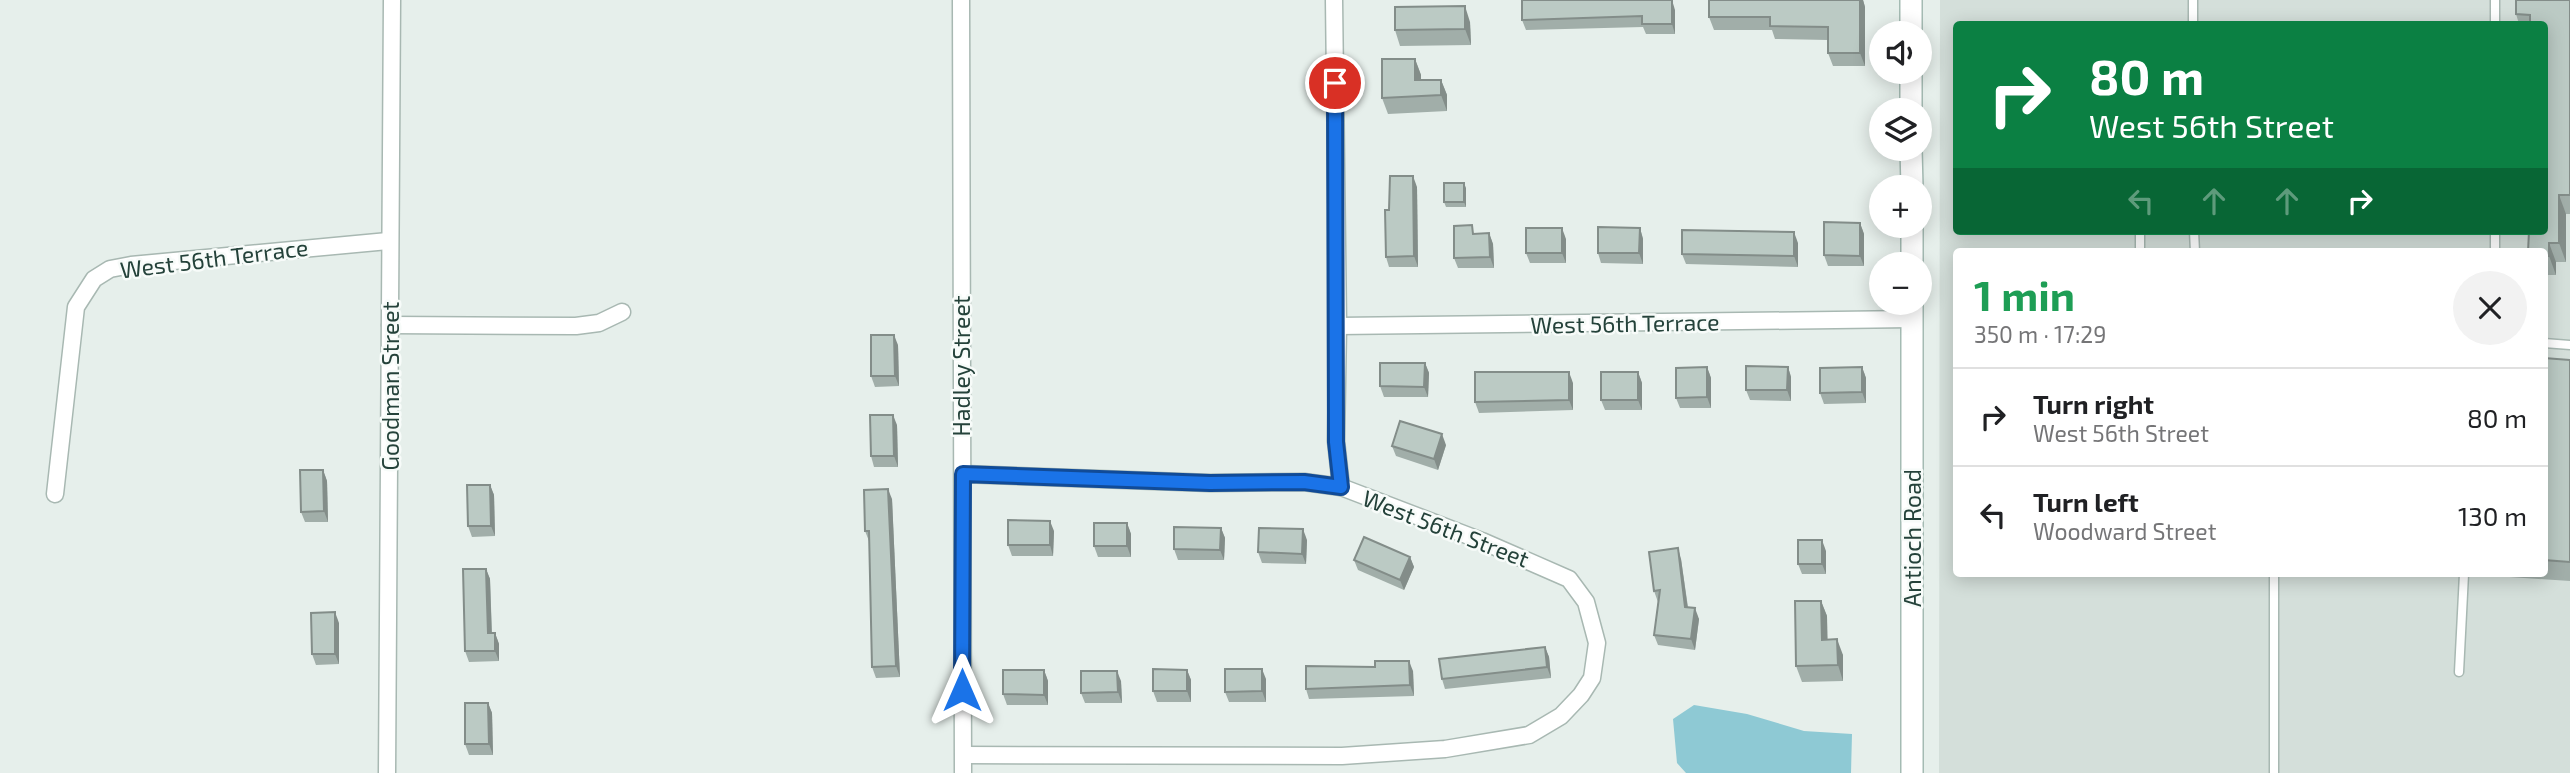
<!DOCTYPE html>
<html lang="en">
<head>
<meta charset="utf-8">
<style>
	body { margin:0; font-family:"Exo 2",sans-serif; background:#f2f2f2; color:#202124; height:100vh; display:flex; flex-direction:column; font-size:26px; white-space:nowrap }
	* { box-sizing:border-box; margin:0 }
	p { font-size:23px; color:#757577 }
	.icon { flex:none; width:38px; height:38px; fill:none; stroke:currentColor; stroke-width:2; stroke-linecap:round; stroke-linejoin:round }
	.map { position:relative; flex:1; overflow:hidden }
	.panel { position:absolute; left:1953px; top:248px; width:595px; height:329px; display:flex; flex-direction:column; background:#fff; border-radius:7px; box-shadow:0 4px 18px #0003 }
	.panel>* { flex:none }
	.top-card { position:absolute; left:1953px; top:21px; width:595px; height:214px; border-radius:7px; box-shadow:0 4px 18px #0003; background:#0b8043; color:#fff; overflow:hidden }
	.controls { position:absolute; left:1869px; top:21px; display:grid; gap:14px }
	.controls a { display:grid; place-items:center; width:63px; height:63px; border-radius:50%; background:#fff; box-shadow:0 4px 18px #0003; font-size:35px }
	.pin { position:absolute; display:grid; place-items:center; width:60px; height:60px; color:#fff; margin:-30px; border:4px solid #fff; border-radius:50%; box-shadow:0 2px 7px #0007 }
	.me { position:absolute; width:77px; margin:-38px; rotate:0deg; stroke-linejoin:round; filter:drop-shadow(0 0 5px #0008) }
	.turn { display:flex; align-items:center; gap:24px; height:147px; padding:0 21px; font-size:32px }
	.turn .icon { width:91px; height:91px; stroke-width:2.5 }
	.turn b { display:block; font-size:49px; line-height:60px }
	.lanes { display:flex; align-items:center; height:66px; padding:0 21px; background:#0003; justify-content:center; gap:35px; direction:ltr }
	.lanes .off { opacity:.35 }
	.round { display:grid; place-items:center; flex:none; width:74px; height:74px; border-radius:37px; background:#f2f2f2 }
	.head { display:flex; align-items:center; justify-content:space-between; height:119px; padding:0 21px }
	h1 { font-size:42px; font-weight:700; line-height:52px; color:#1e9e55 }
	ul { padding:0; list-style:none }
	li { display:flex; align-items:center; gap:21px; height:98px; padding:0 21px; border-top:2px solid #e0e0e0 }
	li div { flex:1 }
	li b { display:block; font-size:26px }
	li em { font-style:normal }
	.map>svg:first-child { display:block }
	.built { fill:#d4dfda; fill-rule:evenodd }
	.water { fill:#8ec9d4 }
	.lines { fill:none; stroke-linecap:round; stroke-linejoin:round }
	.lane-casing { stroke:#a8b8b2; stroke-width:11 }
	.street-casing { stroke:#a8b8b2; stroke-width:19 }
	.secondary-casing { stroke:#a4bbb3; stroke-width:24 }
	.lane { stroke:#fff; stroke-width:8 }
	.street { stroke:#fff; stroke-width:16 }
	.secondary { stroke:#fff; stroke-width:21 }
	.wall { fill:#a1aea9 }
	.shaded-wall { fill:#838d89 }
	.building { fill:#bbcac4; stroke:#838d89; stroke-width:2 }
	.route-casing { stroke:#114b97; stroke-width:18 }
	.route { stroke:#1a73e8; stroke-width:12 }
	.labels { text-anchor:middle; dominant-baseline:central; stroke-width:5; stroke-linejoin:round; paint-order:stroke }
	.street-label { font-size:23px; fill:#24423a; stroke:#f7fbf9 }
</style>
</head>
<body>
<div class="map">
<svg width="2570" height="773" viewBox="0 0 2570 773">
	<rect width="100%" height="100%" fill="#e6efeb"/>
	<path class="built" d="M1940,0h630v773h-631zM1956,24h588v207h-588zM1956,252h588v322h-588z"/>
	<path class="water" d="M1694,705l53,9 57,17 48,3 -1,39h-165l-9,-10 -4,-44z"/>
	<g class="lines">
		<g class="lane-casing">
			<g id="lane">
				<path d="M2193,24v-24"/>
				<path d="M2495,24v-24"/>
				<path d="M2194,231l1,21"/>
				<path d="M2140,252v-21"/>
				<path d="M2495,252v-21"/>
				<path d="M2544,343l26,2"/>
				<path d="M2274,574v199"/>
				<path d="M2459,672l5,-98"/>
			</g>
		</g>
		<g class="street-casing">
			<g id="street">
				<path d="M961,0l2,773"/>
				<path d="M1334,0l4,326 -2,115 5,46"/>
				<path d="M390,325l186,1 23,-3 23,-11"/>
				<path d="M1338,326l574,-7"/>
				<path d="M963,474l247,9 94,-1 37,5 141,54 87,38 17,23 11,41 -5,35 -11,17 -20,21 -32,19 -84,14 -103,7 -378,-1"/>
				<path d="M55,494l21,-187 18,-28 16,-10 21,-4 257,-24"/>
				<path d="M387,773l5,-773"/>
			</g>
		</g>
		<g class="secondary-casing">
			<g id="secondary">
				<path d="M1911,0v33"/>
				<path d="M1911,72v38"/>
				<path d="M1911,149l1,38"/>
				<path d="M1912,226v38"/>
				<path d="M1912,303v470"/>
			</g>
		</g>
		<use href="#lane" class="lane"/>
		<use href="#street" class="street"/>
		<use href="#secondary" class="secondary"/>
	</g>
	<g class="wall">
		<path d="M1709,0h154l2,7v59h-32l-5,-13v-13l-53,-1 -3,-9h-58l-5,-13z"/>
		<path d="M2570,0v214h-4v48h-10v13h-12v-251h-25l-3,-10z"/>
		<path d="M1675,10v24h-29l-3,-7 -117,3 -4,-10z"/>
		<path d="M1470,22l1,23 -71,1 -5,-16z"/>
		<path d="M1415,59l6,16v5h20l6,15v16l-59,3 -6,-16z"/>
		<path d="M1417,187l1,80h-29l-3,-10z"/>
		<path d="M1466,188v19h-20l-2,-5z"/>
		<path d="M1860,223l4,11v32h-36l-4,-11z"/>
		<path d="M1640,228l3,11v25l-42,-1 -3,-10z"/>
		<path d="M1489,233l4,11 1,24h-36l-4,-10 21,-24z"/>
		<path d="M1566,239v24h-36l-4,-10z"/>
		<path d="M1798,243v24l-112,-3 -4,-10z"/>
		<path d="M898,345l1,41 -24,1 -4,-11z"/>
		<path d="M2544,358l26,2v221l-75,-5v-2h49z"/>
		<path d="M1425,363l4,10 -1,24h-44l-4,-11z"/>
		<path d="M1707,367l4,11v30h-31l-4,-10z"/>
		<path d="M1788,367l3,10v24l-41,-1 -4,-10z"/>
		<path d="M1862,367l4,11v25l-42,1 -4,-11z"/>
		<path d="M1638,372l4,11v27h-37l-4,-10z"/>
		<path d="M1573,383v27l-94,3 -4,-11z"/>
		<path d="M897,425l1,42h-24l-3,-11z"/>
		<path d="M1446,445l-8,25 -42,-14 -4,-10z"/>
		<path d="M323,470l4,11 1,41h-23l-4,-10z"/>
		<path d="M490,485l4,10 1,41 -23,1 -4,-11z"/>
		<path d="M892,499l8,178 -24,1 -4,-11 -3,-126 -4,-10z"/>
		<path d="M1127,523l4,11v23h-33l-4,-11z"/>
		<path d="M1221,528l4,10 -1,22h-46l-4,-11z"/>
		<path d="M1054,531l-1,25h-41l-4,-11z"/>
		<path d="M1307,540l-1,24 -44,-1 -4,-11z"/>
		<path d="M1826,551v23h-24l-4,-10z"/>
		<path d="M1410,557l4,10 -10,23 -46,-20 -4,-10z"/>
		<path d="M1681,559l7,48 11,12 -4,31 -37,-5 -4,-10 4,-33 -4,-11z"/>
		<path d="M486,569l4,10 2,54h3l4,11v17l-30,1 -4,-11z"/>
		<path d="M1821,601l6,15v24l16,15v26l-41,1 -6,-16z"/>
		<path d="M339,623v41l-23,1 -4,-11z"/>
		<path d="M1545,647l4,10 2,21 -106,11 -3,-10z"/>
		<path d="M1044,670l4,11v24h-41l-4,-11z"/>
		<path d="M1187,670l4,10v22h-34l-4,-11z"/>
		<path d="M1413,671l1,25 -105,3 -3,-10z"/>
		<path d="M1266,679v23h-37l-4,-10z"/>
		<path d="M1121,681l1,22h-37l-4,-10z"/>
		<path d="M488,703l4,10 1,42h-24l-4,-11z"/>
	</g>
	<g class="shaded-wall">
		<path d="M1672,0l3,10v24l-3,-10z"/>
		<path d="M1860,0h3l2,7v59l-5,-13z"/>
		<path d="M1465,6l5,16 1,23 -6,-16z"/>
		<path d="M1415,59l6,16v20l-6,-15z"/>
		<path d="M1441,80l6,15v16l-6,-16z"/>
		<path d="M1413,176l4,11 1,80 -4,-11z"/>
		<path d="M1464,183l2,5v19l-2,-5z"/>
		<path d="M2559,195l7,19v48l-7,-19z"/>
		<path d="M1860,223l4,11v32l-4,-10z"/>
		<path d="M1562,228l4,11v24l-4,-10z"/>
		<path d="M1640,228l3,11v25l-4,-11z"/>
		<path d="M1794,232l4,11v24l-4,-11z"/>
		<path d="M1489,233l4,11 1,24 -4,-11z"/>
		<path d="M2549,243l7,19v13l-7,-19z"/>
		<path d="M894,335l4,10 1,41 -4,-10z"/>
		<path d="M1425,363l4,10 -1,24 -4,-10z"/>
		<path d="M1707,367l4,11v30l-4,-11z"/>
		<path d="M1788,367l3,10v24l-4,-11z"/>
		<path d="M1862,367l4,11v25l-4,-11z"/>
		<path d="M1569,372l4,11v27l-4,-10z"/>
		<path d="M1638,372l4,11v27l-4,-10z"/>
		<path d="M893,415l4,10 1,42 -4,-11z"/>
		<path d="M1442,434l4,11 -8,25 -4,-11z"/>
		<path d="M323,470l4,11 1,41 -4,-11z"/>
		<path d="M490,485l4,10 1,41 -4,-10z"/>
		<path d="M888,489l4,10 8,178 -4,-11z"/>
		<path d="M1050,521l4,10 -1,25 -3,-11z"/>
		<path d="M1127,523l4,11v23l-4,-11z"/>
		<path d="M1221,528l4,10 -1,22 -4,-10z"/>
		<path d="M1303,529l4,11 -1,24 -4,-10z"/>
		<path d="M1822,540l4,11v23l-4,-10z"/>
		<path d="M1678,548l3,11 8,58 -4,-10z"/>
		<path d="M1410,557l4,10 -10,23 -4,-10z"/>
		<path d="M486,569l4,10 2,65 -4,-11z"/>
		<path d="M1821,601l6,15 1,39 -6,-15z"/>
		<path d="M1695,608l4,11 -4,31 -4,-11z"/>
		<path d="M335,612l4,11v41l-4,-10z"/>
		<path d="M495,633l4,11v17l-4,-10z"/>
		<path d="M1837,639l6,16v26l-5,-16z"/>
		<path d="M1545,647l4,10 2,21 -4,-11z"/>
		<path d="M1409,661l4,10 1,25 -4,-11z"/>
		<path d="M1262,669l4,10v23l-4,-11z"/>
		<path d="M1044,670l4,11v24l-4,-10z"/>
		<path d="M1187,670l4,10v22l-4,-11z"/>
		<path d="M1117,671l4,10 1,22 -4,-11z"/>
		<path d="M488,703l4,10 1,42 -4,-11z"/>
	</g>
	<g class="building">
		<path d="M1522,0h150v24h-30v-8l-120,4z"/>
		<path d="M1709,0h151v53h-32v-26l-58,-1v-9h-61z"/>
		<path d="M2516,0h54v195h-11v48h-10v13h-5v-4h-16l1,-21h15v-207h-14v-9l-14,-1z"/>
		<path d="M1465,6v23l-70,1v-23z"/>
		<path d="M1382,59h33v21h26v15l-59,3z"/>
		<path d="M1390,176h23l1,80 -28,1 -1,-47h4z"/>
		<rect x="1444" y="183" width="20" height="19"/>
		<path d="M1824,222l36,1v33l-36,-1z"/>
		<path d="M1472,225l1,9 16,-1 1,24 -36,1v-32z"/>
		<path d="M1598,227l42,1 -1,25h-41z"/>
		<rect x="1526" y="228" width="36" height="25"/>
		<path d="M1682,230l112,2v24l-112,-2z"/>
		<path d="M871,335h23l1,41h-24z"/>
		<path d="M2544,358l26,2v202l-26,-2z"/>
		<path d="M1380,363h45l-1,24 -44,-1z"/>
		<path d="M1746,366l42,1 -1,23h-41z"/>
		<path d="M1707,367v30l-31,1v-30z"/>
		<path d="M1862,367v25l-42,1v-25z"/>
		<path d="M1475,372h94v28l-94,2z"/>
		<rect x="1601" y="372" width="37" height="28"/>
		<path d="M870,415h23l1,41h-23z"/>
		<path d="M1400,421l42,13 -8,25 -42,-13z"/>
		<path d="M300,470h23l1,41 -23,1z"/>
		<path d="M467,485h23l1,41h-23z"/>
		<path d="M888,489l8,177 -24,1 -3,-136h-4l-1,-41z"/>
		<path d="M1008,520l42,1v24h-42z"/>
		<rect x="1094" y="523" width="33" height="23"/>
		<path d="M1174,527l47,1 -1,22 -46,-1z"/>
		<path d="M1259,528l44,1 -1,25 -44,-2z"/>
		<path d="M1364,537l46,20 -10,23 -46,-20z"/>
		<rect x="1798" y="540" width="24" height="24"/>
		<path d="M1678,548l7,59 10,1 -4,31 -37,-4 6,-45 -6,1 -5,-39z"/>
		<path d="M463,569h23l2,64h7v18h-30z"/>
		<path d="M1795,601h26l1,39 15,-1 1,26 -42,1z"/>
		<path d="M335,612v42h-23l-1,-41z"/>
		<path d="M1545,647l2,20 -105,12 -3,-20z"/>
		<path d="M1375,661h34l1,24 -104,4v-23l69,1z"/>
		<path d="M1153,669l34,1v21h-34z"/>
		<path d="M1225,669h37v22l-37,1z"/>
		<path d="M1003,670h41v25l-41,-1z"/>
		<path d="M1081,671h36l1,21 -37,1z"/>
		<path d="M465,703h23l1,41h-24z"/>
	</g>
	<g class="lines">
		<g class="route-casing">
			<path id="route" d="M962,690l1,-216 247,9 94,-1 37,5 -5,-45 -1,-359"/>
		</g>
		<use href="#route" class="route"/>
	</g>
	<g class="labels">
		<g class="street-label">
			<text transform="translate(214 258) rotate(-7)">West 56th Terrace</text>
			<text transform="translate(1625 323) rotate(-1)">West 56th Terrace</text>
			<text transform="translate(961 366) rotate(-90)">Hadley Street</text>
			<text transform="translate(390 386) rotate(-90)">Goodman Street</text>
			<text transform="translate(1446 528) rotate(21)">West 56th Street</text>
			<text transform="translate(1912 538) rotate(-90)">Antioch Road</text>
		</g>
	</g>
</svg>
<div class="controls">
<a><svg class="icon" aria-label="sound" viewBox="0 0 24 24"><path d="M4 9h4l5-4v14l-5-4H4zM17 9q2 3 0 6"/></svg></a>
<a><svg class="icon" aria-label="layers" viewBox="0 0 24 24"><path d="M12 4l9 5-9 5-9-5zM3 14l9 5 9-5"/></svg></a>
<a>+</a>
<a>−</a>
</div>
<div class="pin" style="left:1335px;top:83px;background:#d93025"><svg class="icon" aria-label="arrive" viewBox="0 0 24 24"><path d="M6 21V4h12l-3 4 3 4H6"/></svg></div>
<svg class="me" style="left:962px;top:690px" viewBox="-20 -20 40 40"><path d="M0-17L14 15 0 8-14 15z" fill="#1a73e8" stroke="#fff" stroke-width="4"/></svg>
<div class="top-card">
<div class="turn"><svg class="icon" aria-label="right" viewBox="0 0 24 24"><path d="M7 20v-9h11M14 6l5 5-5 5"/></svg><div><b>80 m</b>West 56th Street</div></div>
<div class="lanes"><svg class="icon off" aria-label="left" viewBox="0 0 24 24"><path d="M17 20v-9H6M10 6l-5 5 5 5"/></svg><svg class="icon off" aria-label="ahead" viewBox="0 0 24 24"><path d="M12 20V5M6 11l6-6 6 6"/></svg><svg class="icon off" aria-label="ahead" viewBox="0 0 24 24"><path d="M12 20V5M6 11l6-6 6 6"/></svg><svg class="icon" aria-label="right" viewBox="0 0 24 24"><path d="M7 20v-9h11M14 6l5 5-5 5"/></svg></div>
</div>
<section class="panel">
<div class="head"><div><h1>1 min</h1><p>350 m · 17:29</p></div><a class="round"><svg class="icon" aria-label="close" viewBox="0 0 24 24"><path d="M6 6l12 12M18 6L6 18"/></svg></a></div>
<ul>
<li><svg class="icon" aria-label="right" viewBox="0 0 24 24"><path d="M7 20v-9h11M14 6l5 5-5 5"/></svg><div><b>Turn right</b><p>West 56th Street</p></div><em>80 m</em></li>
<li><svg class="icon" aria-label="left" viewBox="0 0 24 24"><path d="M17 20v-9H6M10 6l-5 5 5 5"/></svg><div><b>Turn left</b><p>Woodward Street</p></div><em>130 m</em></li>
</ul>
</section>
</div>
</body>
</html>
